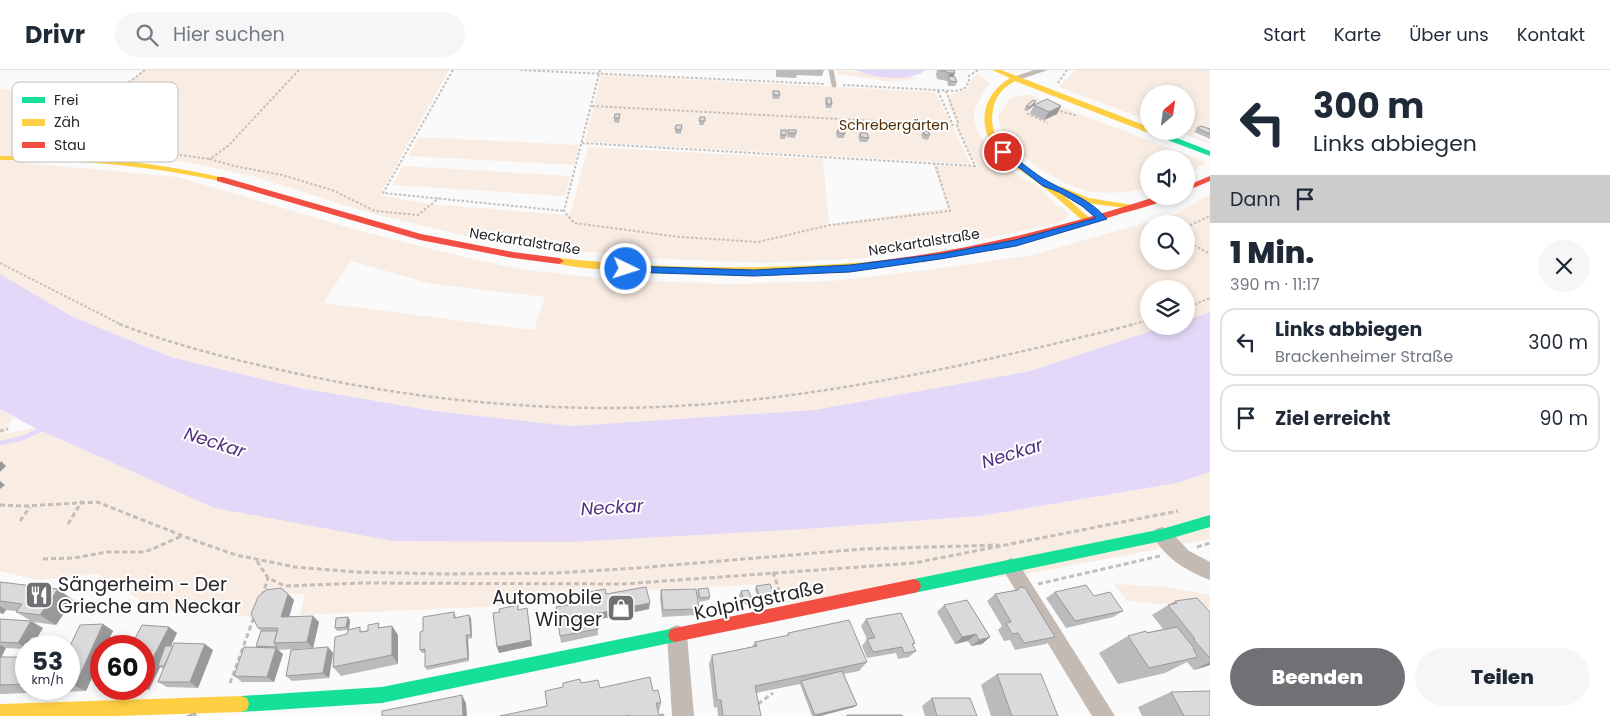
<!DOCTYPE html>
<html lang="de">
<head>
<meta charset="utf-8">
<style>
	body { margin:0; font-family:Poppins,sans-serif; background:#f6f6f7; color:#1f2937; height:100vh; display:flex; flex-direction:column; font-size:19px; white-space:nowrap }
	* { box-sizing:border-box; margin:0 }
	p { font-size:16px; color:#747a83 }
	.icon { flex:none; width:28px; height:28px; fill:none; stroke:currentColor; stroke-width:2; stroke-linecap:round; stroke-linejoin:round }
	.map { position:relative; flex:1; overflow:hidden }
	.drawer { display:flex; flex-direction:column; background:#fff; width:400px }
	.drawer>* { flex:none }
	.top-card { background:#fff; color:#1f2937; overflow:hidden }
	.needle { width:32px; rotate:29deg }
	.buttons { position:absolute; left:1140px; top:15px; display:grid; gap:10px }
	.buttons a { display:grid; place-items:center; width:55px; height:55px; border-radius:50%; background:#fff; box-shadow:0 2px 8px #0003; font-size:25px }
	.speed { position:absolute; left:15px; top:565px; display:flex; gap:10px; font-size:25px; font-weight:700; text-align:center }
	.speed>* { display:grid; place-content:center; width:65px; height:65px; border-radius:50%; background:#fff; box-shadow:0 2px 8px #0003; line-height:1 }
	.speed small { font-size:12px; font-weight:400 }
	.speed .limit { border:8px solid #d22; background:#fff; color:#111 }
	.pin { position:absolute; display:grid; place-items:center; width:42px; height:42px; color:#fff; margin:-21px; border:2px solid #fff; border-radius:50%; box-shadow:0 1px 5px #0007 }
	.me { position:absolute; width:55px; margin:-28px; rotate:94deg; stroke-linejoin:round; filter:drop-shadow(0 0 4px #0008) }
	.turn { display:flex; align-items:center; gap:18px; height:105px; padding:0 20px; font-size:22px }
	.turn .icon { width:65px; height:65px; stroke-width:2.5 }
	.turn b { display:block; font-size:35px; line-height:42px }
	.then { display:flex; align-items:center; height:48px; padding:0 20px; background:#0003; gap:10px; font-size:19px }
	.round { display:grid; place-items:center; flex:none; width:52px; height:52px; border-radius:26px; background:#f6f6f7 }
	.head { display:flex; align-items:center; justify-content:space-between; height:85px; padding:0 20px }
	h1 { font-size:30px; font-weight:800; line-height:38px }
	.cta { display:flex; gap:10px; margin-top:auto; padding:10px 20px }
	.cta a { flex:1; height:58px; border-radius:30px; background:#717074; color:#fff; font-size:20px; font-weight:800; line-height:58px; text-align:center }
	.cta a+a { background:#f6f6f7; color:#1f2937 }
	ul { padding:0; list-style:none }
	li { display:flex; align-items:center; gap:15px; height:68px; margin:0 10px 8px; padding:0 10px; border:2px solid #e0e1e3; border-radius:15px }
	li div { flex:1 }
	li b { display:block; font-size:19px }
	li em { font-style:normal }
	header { display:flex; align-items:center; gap:30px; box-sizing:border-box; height:70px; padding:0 25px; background:#fff; border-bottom:1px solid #e0e1e3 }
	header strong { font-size:24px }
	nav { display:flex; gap:28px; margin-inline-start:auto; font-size:18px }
	.search { width:350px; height:45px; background:#f6f6f7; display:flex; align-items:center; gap:12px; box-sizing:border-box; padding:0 18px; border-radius:28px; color:#747a83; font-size:19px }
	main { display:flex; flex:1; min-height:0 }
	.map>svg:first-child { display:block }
	.green { fill:#f9ede3; fill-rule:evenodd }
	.water { fill:#e3d8f7 }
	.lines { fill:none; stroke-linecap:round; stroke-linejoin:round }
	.stream { stroke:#e3d8f7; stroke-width:4.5 }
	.path-far2 { stroke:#c3beba; stroke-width:2; stroke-dasharray:2.5 2; stroke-linecap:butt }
	.path-far1 { stroke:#c3beba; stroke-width:2.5; stroke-dasharray:4 2.5; stroke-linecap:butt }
	.path { stroke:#c3beba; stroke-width:3; stroke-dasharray:5 3; stroke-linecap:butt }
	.lane { stroke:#c3bab4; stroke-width:5 }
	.street { fill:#c3bab4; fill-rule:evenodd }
	.fast { fill:#16e098; fill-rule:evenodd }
	.slow { fill:#ffcf43; fill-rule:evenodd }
	.jam { fill:#f24e42; fill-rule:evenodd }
	.wall { fill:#bbbbbd; fill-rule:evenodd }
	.shaded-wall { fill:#99989a }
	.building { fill:#dad9dc; stroke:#99989a }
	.route { fill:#1a73e8; stroke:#114b97 }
	.labels { text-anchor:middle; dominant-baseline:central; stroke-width:4; stroke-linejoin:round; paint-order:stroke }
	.far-park-label { font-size:14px; fill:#512c00; stroke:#fff }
	.far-street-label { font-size:14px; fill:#27252b; stroke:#fff }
	.water-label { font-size:18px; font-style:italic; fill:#543281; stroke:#fff }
	.near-poi-label { font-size:19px; fill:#27252b; stroke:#fff; text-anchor:start }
	.near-street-label { font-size:19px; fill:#27252b; stroke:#fff }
	.key { fill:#fff; stroke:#bebebf; stroke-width:1 }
	.key-label { font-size:14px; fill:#27252b }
</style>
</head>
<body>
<header>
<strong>Drivr</strong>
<div class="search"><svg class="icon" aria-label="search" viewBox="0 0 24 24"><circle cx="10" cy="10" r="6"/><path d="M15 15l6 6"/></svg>Hier suchen</div>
<nav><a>Start</a><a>Karte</a><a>Über uns</a><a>Kontakt</a></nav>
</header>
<main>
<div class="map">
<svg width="1210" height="646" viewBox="0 0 1210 646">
	<rect width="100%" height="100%" fill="#fafafb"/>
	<g class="green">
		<path d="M143,0h306l-69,125 49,9 141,11 18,-68 235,12 6,65 119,-16 -15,-43 45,2 -18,-31 -6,-19 -6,-12 2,-11c13,-1 20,-5 23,-18l6,-1 10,8c-5,10 -13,20 -15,31 -2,16 21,45 34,54 16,12 38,19 48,38l7,1 6,8 -7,7 -82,18 -112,18 -102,5 -124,-5 -160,-18 -112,-27 -115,-36 -73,-16 -84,-9 -60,-1 -13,12 153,14 176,52 81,21 83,19 92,10 117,5 105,-3 104,-12 96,-14 144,-41 34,-20v118l-24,8v-31h-37v37h17l-136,45 -216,39 -243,16 -136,-15 -135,-23 -126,-30 -101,-41 -73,-43v-185l86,5 -11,9 24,2zM1149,154h37v37h-37zM351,191l80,23 114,13 -11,33 -211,-27z"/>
		<path d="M837,0c19,0 37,6 56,7 8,1 17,-2 24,2l-24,3 -55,-8z"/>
		<path d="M1075,0h135v61l-17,-2 1,5 8,5 8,2v3l-34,-13h10v-37h-37v27l-90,-34z"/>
		<path d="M605,5l330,17 36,72 -382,-22 -4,-2 16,-64z"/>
		<path d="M1027,24l179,68 -20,15v-18h-37v30c-20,3 -37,5 -57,3 -26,-4 -65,-29 -82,-48 -7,-8 -10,-18 -12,-28l12,-18z"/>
		<path d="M419,67l160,8 -5,20 -166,-9z"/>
		<path d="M403,96l168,10 -6,20 -173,-11z"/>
		<path d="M0,339l13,8 -8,17 30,-6 179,80 592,21 174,-13 197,-33 33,-11v67l-183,35 -248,30 -8,-20 -161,8 -59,12 -251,11 5,-21 -44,-1 -10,24 -96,-8 -57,-35 -60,6 -38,-9z"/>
		<path d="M1114,514l55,3 41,8v13l-83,-7z"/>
	</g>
	<g class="water">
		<path d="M855,0h71c-17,13 -52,8 -71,0z"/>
		<path d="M0,204l73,43 101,41 126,30 135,23 136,15 243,-16 216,-39 136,-45h20v-6l24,-8v160l-33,11 -197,33 -174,13 -235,13 -178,-1 -179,-33 -179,-80 -35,-19z"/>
	</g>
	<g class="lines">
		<path class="stream" d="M0,373l23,-5 23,-11"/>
		<g class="path-far2">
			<path d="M299,0l-71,76 -18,13 24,7 48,9 50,15 43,21 43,4 21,-17"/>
			<path d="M453,0l-70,123 181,18"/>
			<path d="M520,0l305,14"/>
			<path d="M600,0l-36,141 10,12 106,14 78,5 72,-17 120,-14 -15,-47"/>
			<path d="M1058,13l9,-13"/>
			<path d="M843,15l112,6 9,-2 5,-7v-6l9,-6"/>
			<path d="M592,36l361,19 -15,-34"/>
			<path d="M1056,40l22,6"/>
			<path d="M1033,41l-5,3 20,9"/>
			<path d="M582,73l393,23 -18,-39 1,-5 -12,-31"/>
			<path d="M47,76l98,-76"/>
			<path d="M135,79l75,10"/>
			<path d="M1186,157l24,-11"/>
			<path d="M1186,171l24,13"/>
			<path d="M0,193l122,62"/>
			<path d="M1186,238l24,-10"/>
			<path d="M1130,255l19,-5"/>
		</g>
		<g class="path-far1">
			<path d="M119,254c58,22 119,37 180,50 101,22 205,34 309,34 178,0 355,-41 527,-84"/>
			<path d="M0,361l8,-2"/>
		</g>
		<g class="path">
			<path d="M0,435l24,1 73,-4 99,39 40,14 59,12 61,5 88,2 111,-1 82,-5 226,-19 136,-4"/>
			<path d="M20,451l10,-14"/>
			<path d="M68,454l14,-23"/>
			<path d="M1197,477l13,-4"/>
			<path d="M43,489l31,-1 33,-6h38l37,-16"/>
			<path d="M257,491l11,17 17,8 77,-3 261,1 291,-21 264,-52"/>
			<path d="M773,502l7,22"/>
			<path d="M1038,514l122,-28"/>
			<path d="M262,526l6,-18"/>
			<path d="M230,613l24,-66"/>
			<path d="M758,634l15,-11"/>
		</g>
		<path class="lane" d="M831,0l3,15"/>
		<g class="street">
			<path d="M1034,0h14l-33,11 -5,-3z"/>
			<path d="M1162,457l6,2 21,22 21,11v18c-23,-9 -46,-22 -57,-45l3,-6z"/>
			<path d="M1011,488l6,3 98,155h-23l-87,-143 -3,-6 3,-6z"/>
			<path d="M677,555l7,3 3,7 7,81h-22l-5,-81 3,-7z"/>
		</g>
		<g class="fast">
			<path d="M1149,60l10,1 51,20v5l-61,-23z"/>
			<path d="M1210,445v12l-48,14 -248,52 -5,-2 -2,-5 2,-5 5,-2 248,-50z"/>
			<path d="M675,558l5,2 2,5 -2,5 -5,2 -293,61 -141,9 -6,-2 -2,-6 2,-6 6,-2 141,-9z"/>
		</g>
		<g class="slow">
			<path d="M992,0h9l148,57v4l3,1h-6l-131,-51c-11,6 -20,15 -22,29 -8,40 40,60 66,81v-3l3,-1 27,11 44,7v4l-46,-6 -27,-11 34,30 -1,2h-6c-15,-12 -29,-26 -45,-38 -24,-19 -63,-37 -57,-75 3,-14 12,-25 25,-33z"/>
			<path d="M0,86c75,-1 147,4 220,21l4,2 -4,2c-73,-16 -145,-22 -220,-21z"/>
			<path d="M559,188c103,11 205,12 309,4l5,3 -5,3c-81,6 -163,9 -244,2 -22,-1 -47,-1 -68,-7l-2,-2z"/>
			<path d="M241,626l6,2 2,6 -2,6 -6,2 -125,4h-116v-12z"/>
		</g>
		<g class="jam">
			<path d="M1210,106v5l-24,10v-5z"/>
			<path d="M217,107h6l198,57 92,18 46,6 5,3 -5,3 -46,-6 -93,-18 -203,-59z"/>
			<path d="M1158,126h13c-12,9 -39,14 -54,19 -82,25 -164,44 -249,53l-5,-3 5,-3c100,-11 194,-35 290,-66z"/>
			<path d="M914,509l5,2 2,5 -2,5 -5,2 -239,49 -5,-2 -2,-5 2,-5 5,-2z"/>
		</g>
	</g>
	<g class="wall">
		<path d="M776,0h48l-2,6 -25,-1 -1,3 -20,-1z"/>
		<path d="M937,0h17l-1,7 4,5 -2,4h-7l-1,-5 -10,-2 -1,-5z"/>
		<path d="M773,21l7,4 -1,4h-6l-1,-4z"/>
		<path d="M91,24l3,4 -4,3 -8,-1 -3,-4z"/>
		<path d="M826,28l6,6 -1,4h-5l-1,-6z"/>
		<path d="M1036,31l-2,4 -7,6 -3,-1 2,-4z"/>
		<path d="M1034,35l27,1 -4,8 -13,6 -14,-6z"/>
		<path d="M700,47h5l-1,8h-5z"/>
		<path d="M614,48h6l-1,5 -5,-1z"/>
		<path d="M676,55h6l-1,9 -6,-1z"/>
		<path d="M1197,58l13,1v10l-16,-7z"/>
		<path d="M838,59l7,5 -1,4h-7l-1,-5z"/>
		<path d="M781,60l5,5 -1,4h-5z"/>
		<path d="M788,60l8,3 -1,5 -8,-1z"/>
		<path d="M923,61l7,4 -2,5 -5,-1 -2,-4z"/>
		<path d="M860,63l9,5 -2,4h-7l-2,-5z"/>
		<path d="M0,512l73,18 -17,25 -23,-3 -17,-10 1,-1 -11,-1 -3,4 -3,-1z"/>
		<path d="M756,516l18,8 -2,3 -13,3 -4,-10z"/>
		<path d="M1020,517l35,50 -9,7 -31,6 -5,-10 -6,1 -6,-11 4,-4 -15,-25 8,-7 21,-4z"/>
		<path d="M698,519l12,8 -1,3 -10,2 -2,-9z"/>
		<path d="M661,520l38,19 -2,6 -35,2 -2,-20z"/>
		<path d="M741,521l9,11 -7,2 -4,-9z"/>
		<path d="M1055,522l39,4 29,15 -10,6 -47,11 -20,-30z"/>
		<path d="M288,524l6,6 -5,17 30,5 -6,26 -35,2 5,4 -9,28h-32l-8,-6 24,-28 -2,-2 5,-15 -3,-3z"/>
		<path d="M578,524h28l43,15 -52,11 1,9v6l-37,8 -5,-36 23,-4z"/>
		<path d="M1175,531l35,11v53l-16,5 -7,-8 -22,11 -47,11 -19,-31 29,-17 35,-7 -11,-14z"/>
		<path d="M944,535l46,32 -8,7 -11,2 -3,-5 -13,3 -18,-32z"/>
		<path d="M454,542l2,5 15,1 1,20 -4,1 1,22 -42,9 -2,-3v-14h-3l-2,-3 3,-19z"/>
		<path d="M0,549l43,9 -6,9 16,-1 17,10h-44v43h43v-41l34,-24 10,7 -12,15v17l-2,-1 -13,29 -24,1 -4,-2 -2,2 -56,2zM6,578l19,1 -4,8h-20z"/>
		<path d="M866,549l49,24 -2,2 3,6 -7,6 -11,2 -2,-6 -29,5 -5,-12 5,-7 -6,-13z"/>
		<path d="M350,550l-1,9 14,2 29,-5 6,9v29l-57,12 -8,-9 14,-33 1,-4 -11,1 -2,-3z"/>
		<path d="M169,557l8,6 -6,13 42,4 -15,38 -31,-1 -9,-5 5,-13 -3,-2 -11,23 -41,-1h36v-43z"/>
		<path d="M788,563l79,29 -8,9 -15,3 13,31 -3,2 -34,9h-8l-12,-32 -44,9 5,23h-43l-1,-9 -3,1 -5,-44 3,-9 40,-8 3,-5 32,-6z"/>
		<path d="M328,577l5,6 -4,25 -37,3 -6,-5z"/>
		<path d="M997,604l61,42h-67l-10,-31z"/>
		<path d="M581,613l19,5 53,3 8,12 -2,8h-1l1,4 5,1 -117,-10z"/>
		<path d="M1171,622l39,24h-68l-4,-9z"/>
		<path d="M932,628l45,18h-52l-3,-10z"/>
	</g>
	<g class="shaded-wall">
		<path d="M950,3h5l-3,8 -4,-4z"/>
		<path d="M91,24l3,4 -4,3 -3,-4z"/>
		<path d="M1036,31l-2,4 -7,6 3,-4z"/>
		<path d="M1061,36l-4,8 -13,6 5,-8z"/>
		<path d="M1,391l5,5 -6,6v-9z"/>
		<path d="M0,411l5,4 -5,4z"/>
		<path d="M58,519l15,11 -17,25 -16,-10z"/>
		<path d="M288,524l6,6 -7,24 -6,-7z"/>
		<path d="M774,524l-2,3 -13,3 1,-3z"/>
		<path d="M752,529l-2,3 -7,2 1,-4z"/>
		<path d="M650,533l-1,6 -54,11v-6z"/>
		<path d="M0,536l6,4 -3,4 -3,-2z"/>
		<path d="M527,538l5,38 -33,7 -2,-6z"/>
		<path d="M469,545l2,3 1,20 -1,-3z"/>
		<path d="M313,546l6,6 -6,26 -6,-6z"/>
		<path d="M348,547l2,3 -1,10 -3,-3z"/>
		<path d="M31,551l12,7 -11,18 -6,2 -8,-5z"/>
		<path d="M103,554l10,7 -7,15h-5v11l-15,34 -11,-5z"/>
		<path d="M392,556l6,9v29l-6,-9z"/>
		<path d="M169,557l8,6 -16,33h-3l2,1 -11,23 -5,-4v-11z"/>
		<path d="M976,564l-8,7 -13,3 7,-7z"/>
		<path d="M466,565l2,4 1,22 -1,-3z"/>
		<path d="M53,566l17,10 -1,2v-2h-21z"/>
		<path d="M990,567l-8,7 -11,2 8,-6z"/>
		<path d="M205,574l8,6 -15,38 -8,-6z"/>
		<path d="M0,575l6,3 -6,12z"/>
		<path d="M328,577l5,6 -4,25 -6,-5z"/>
		<path d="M276,578l7,6 -9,28 -7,-5z"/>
		<path d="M1210,592v3l-16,5z"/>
		<path d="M49,619h7l2,1 -2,2z"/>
		<path d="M462,625l4,8 1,13h-4z"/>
		<path d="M857,635l-3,2 -34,9h-6z"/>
	</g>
	<g class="building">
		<path d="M940,0h14l1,3h-5z"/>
		<path d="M948,6l7,1 2,5 -7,-1z"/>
		<path d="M773,21h6l1,4h-6z"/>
		<path d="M826,28h5l1,6h-5z"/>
		<path d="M1047,29l14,7 -12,6 -15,-7z"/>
		<path d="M1033,30l3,1 -6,6 -4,-1z"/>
		<path d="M615,44h5l-1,4h-5z"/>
		<path d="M700,47h5v4h-6z"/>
		<path d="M676,55h6l-1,5 -6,-1z"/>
		<path d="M1201,56l9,3v5l-13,-6z"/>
		<path d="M838,59h6l1,5 -7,-1z"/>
		<rect x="781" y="60" width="5" height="5"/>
		<rect x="788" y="60" width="8" height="3"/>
		<path d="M923,61h5l2,4h-5z"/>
		<path d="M860,63h7l2,5 -8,-1z"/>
		<path d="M0,512l58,7 -18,26 -24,-3 6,-8 -22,-3z"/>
		<path d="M770,514l4,10 -14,3 -4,-11z"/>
		<path d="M1086,515l8,11 16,-4 13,19 -48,10 -20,-29z"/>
		<path d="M646,517l4,16 -55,11 3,15 -38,7 -4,-29 23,-4 -1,-9 27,-5 1,5z"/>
		<path d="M1020,517l5,1 30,49 -31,6 -6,-10 -6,1 -6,-11 5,-1 -16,-28 23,-4z"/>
		<path d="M281,518l7,6 -7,23 32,-1 -6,26 -33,1 4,-15h-20l-7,-14 7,-17 8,-7z"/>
		<path d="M708,518l2,9 -10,1 -2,-9z"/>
		<path d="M696,519l3,20 -36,1 -2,-20z"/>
		<path d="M748,520l4,9 -8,1 -3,-9z"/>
		<path d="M1197,528l13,14v46l-17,-19h2l-27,-34 9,-2 -2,-2z"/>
		<path d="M967,530l23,37 -11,3 -3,-6 -14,3 -18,-32z"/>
		<path d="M518,535v5l9,-2 4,32 -34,7 -4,-34 7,-1 -1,-3z"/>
		<path d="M454,542v6l15,-3 2,20h-5l2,23 -43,9v-18l-5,1v-18l3,-1v-14z"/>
		<path d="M901,543l14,30 -3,1 4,7 -12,2 -2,-6 -29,5 -6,-13 8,-1 -9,-19z"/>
		<path d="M348,547l-2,10 -11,1 1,-10z"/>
		<path d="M0,549l31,2 -13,22 -18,-1z"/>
		<path d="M849,550l18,42 -112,24 6,30h-38l-2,-16h-4l-5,-45 45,-9 -2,-4 34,-7 -1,-2z"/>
		<path d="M379,553l-1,5 14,-2v29l-59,12 2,-30 12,-3 1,-4 12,-3v5l8,-1v-6z"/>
		<path d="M103,554l-28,62h-6v-38l11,-23z"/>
		<path d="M142,555l27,2 -25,48v-29h-13z"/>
		<path d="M1177,557l17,21 -1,1 5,8 -49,11 -21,-32 18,-5 1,2z"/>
		<path d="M261,561h16l-3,12 3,4 -21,-1z"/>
		<path d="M53,566l-5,10h-22l5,-9z"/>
		<path d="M174,573l31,1 -15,38h-32z"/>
		<path d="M165,576h8l-9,20h-6z"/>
		<path d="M26,577v37l-26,1v-28h21z"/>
		<path d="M244,577l32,1 -9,29 -33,-1z"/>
		<path d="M328,577l-5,26 -37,3 5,-26z"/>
		<path d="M101,584v7l-3,1z"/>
		<path d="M842,601l15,34 -42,10 -14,-34z"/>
		<path d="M997,604h44l17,42h-46z"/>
		<path d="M101,606v7h-4z"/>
		<path d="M650,607l3,14 5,-1 3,13h-5l3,12 4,-1 1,2h-36v-1l-3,1h-125l47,-10 -2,-15 18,-4v-4l17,-4 1,4 17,-3 2,8z"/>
		<path d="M1210,621v25h-26l-13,-24z"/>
		<path d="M462,625l1,21h-81v-5z"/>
		<path d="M932,628h38l7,18h-40z"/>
		<path d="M195,643l1,3h-9z"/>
		<path d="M847,645h55l1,1h-56z"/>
	</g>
	<path class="route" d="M1000,80h5c14,10 29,24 44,32 22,12 41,17 58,37l-91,27 -76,13 -90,13 -96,4 -128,-4 -5,-3 5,-3 128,4 96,-5 90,-11 75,-14 81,-22 -14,-12 -23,-14 -16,-6 -43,-33z"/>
	<defs>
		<g id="restaurant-square" transform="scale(1.4375)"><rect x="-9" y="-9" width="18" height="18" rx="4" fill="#717074" stroke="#fff"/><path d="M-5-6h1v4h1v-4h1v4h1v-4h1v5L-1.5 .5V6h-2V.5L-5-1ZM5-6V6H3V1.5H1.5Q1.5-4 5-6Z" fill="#fff"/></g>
		<g id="shop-square" transform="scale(1.4375)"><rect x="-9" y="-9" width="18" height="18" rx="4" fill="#717074" stroke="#fff"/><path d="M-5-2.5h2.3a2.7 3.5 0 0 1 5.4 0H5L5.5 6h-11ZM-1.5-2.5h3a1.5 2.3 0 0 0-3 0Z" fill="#fff"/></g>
	</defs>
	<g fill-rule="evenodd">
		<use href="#restaurant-square" x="39" y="525"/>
		<use href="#shop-square" x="621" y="538"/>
	</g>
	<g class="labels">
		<g class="far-park-label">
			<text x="894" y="55">Schrebergärten</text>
		</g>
		<g class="far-street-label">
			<text transform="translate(525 171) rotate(9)">Neckartalstraße</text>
			<text transform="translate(924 172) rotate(-9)">Neckartalstraße</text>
		</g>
		<g class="water-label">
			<text transform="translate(215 372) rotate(18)">Neckar</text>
			<text transform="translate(1012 383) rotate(-17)">Neckar</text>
			<text transform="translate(612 437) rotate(-3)">Neckar</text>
		</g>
		<g class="near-poi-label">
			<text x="58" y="514">Sängerheim - Der<tspan x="58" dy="22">Grieche am Neckar</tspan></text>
			<text x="602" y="527" text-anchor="end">Automobile<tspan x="602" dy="22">Winger</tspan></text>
		</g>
		<g class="near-street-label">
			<text transform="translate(759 530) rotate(-12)">Kolpingstraße</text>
		</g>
	</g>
	<rect x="12" y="12" width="166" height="80" rx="8" class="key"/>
	<rect x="22" y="27" width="23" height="6" fill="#16e098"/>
	<rect x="22" y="49" width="23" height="7" fill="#ffcf43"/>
	<rect x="22" y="72" width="23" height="6" fill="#f24e42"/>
	<g class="key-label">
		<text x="54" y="35">Frei</text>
		<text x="54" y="57">Zäh</text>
		<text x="54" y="80">Stau</text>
	</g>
</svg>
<div class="buttons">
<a><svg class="needle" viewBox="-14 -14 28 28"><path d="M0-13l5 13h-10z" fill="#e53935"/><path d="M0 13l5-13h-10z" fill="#747a83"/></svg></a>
<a><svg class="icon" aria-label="sound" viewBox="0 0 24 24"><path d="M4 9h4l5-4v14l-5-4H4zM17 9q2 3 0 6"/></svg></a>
<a><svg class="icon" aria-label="search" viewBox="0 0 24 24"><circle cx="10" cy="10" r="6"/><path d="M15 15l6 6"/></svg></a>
<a><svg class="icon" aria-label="layers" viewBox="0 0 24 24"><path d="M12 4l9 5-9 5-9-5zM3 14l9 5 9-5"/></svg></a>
</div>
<div class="speed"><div>53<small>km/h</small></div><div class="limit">60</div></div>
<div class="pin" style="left:1003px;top:82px;background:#d93025"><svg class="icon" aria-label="arrive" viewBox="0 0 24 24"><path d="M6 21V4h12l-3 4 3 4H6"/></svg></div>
<svg class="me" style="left:626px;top:199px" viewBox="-20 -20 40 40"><circle r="17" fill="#1a73e8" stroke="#fff" stroke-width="3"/><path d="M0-11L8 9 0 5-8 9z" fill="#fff"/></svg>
</div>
<section class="drawer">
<div class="top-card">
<div class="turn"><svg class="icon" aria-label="left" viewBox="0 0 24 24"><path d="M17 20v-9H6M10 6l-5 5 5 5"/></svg><div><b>300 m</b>Links abbiegen</div></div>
<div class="then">Dann<svg class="icon" aria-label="arrive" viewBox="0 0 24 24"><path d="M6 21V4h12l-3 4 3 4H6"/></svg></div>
</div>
<div class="head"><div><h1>1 Min.</h1><p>390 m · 11:17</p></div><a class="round"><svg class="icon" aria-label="close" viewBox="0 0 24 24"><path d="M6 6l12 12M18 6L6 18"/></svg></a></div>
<ul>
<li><svg class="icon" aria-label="left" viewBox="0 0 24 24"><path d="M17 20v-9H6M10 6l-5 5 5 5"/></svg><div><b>Links abbiegen</b><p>Brackenheimer Straße</p></div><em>300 m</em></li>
<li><svg class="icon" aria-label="arrive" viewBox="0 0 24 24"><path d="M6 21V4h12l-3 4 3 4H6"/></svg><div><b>Ziel erreicht</b></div><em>90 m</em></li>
</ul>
<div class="cta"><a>Beenden</a><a>Teilen</a></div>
</section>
</main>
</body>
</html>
